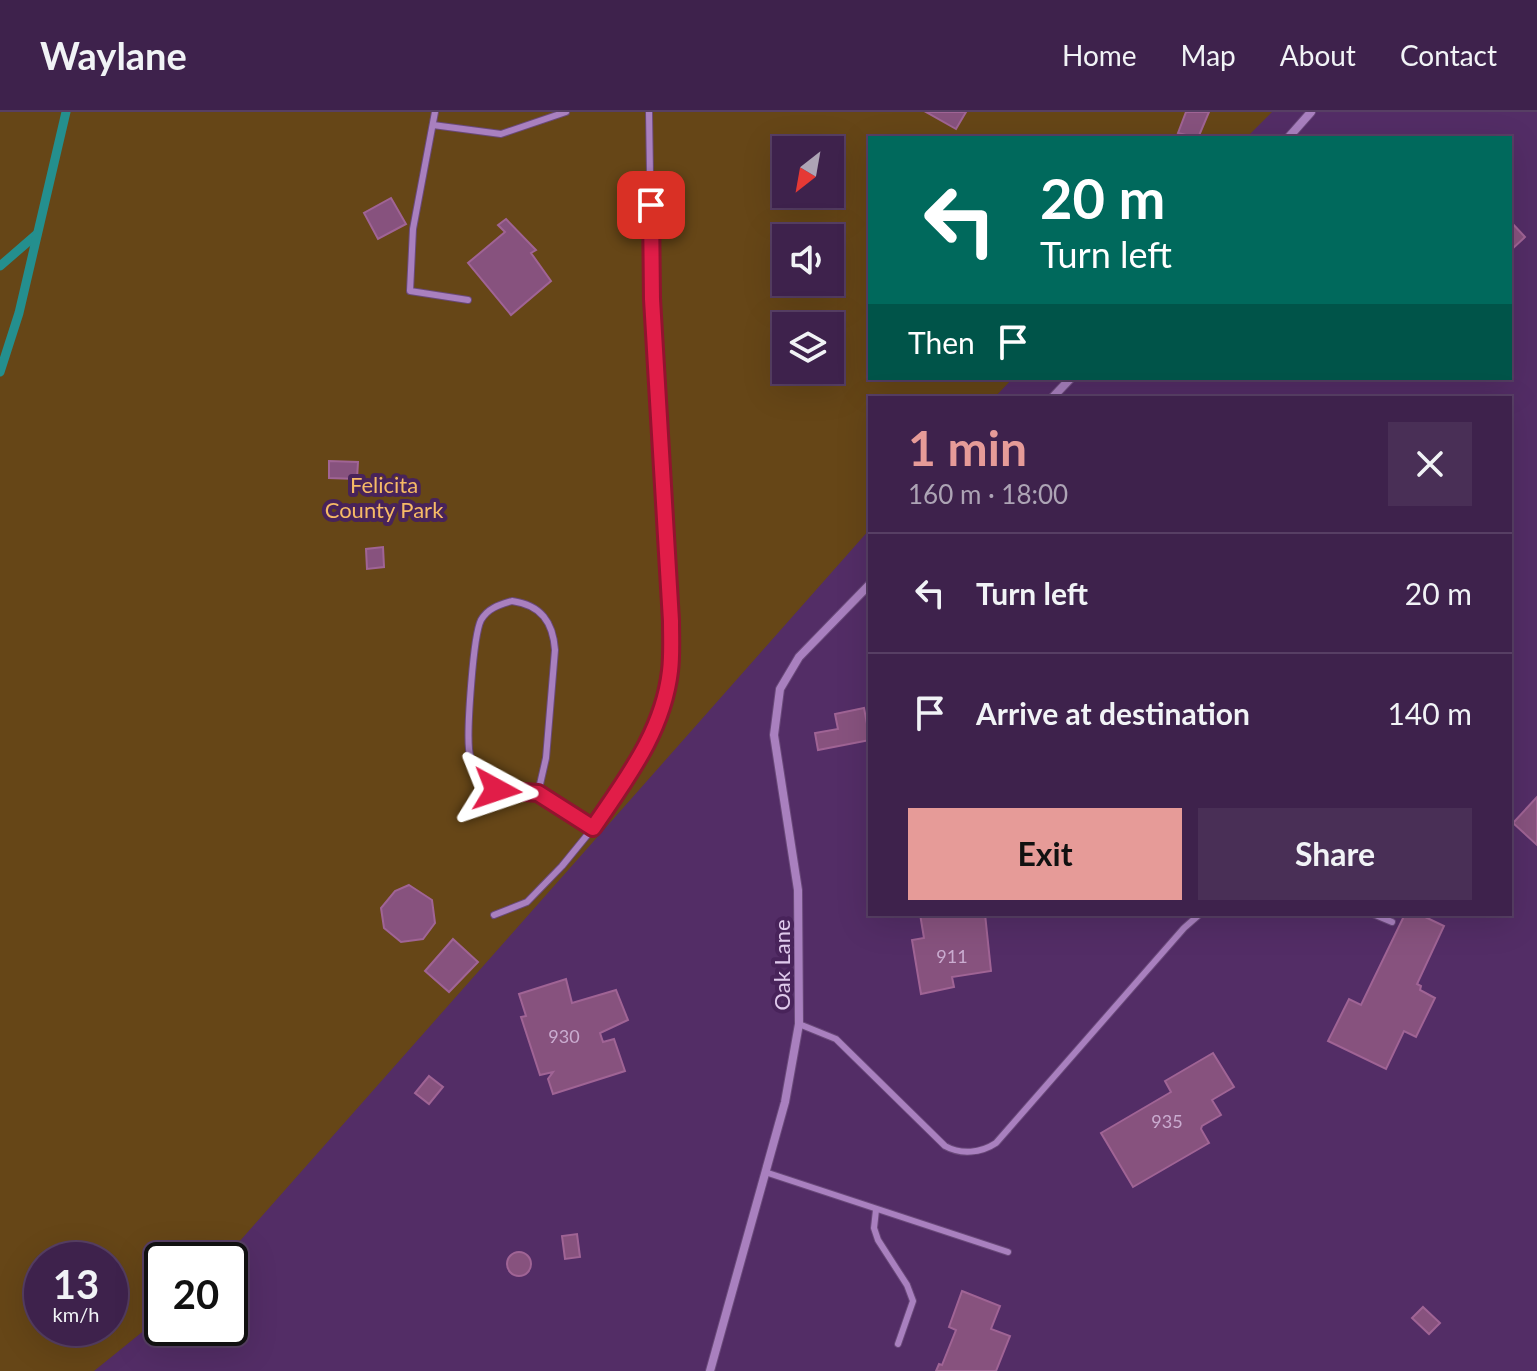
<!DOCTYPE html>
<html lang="en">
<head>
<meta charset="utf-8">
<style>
	body { margin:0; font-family:Lato,sans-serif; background:#492f56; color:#f1f3f6; height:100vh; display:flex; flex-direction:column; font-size:30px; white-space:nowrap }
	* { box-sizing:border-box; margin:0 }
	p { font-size:26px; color:#ada4b5 }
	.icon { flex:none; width:44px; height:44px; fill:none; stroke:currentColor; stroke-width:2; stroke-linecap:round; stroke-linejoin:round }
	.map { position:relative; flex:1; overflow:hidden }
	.sheet { position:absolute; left:868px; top:284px; width:644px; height:520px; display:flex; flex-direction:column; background:#3e224c; border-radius:0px; box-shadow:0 8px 32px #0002,0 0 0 2px #573f64 }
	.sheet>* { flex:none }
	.banner { position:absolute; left:868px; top:24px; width:644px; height:244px; border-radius:0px; box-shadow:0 8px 32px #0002,0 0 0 2px #573f64; background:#00695c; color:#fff; overflow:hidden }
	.needle { width:52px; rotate:211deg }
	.buttons { position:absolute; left:772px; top:24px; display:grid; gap:16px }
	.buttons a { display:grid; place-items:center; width:72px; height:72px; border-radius:0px; background:#3e224c; box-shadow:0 8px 32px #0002,0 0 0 2px #573f64; font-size:40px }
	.speed { position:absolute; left:24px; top:1130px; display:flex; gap:16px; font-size:40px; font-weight:700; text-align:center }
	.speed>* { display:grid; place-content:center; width:104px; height:104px; border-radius:50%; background:#3e224c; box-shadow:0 8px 32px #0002,0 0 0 2px #573f64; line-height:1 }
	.speed small { font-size:20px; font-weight:400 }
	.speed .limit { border:4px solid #111; border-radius:12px; background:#fff; color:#111 }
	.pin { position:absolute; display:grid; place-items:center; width:68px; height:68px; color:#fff; margin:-34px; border-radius:16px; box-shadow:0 4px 12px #0006 }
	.me { position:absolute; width:88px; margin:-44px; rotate:95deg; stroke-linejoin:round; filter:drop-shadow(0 0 6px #0008) }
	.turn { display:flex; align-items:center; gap:28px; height:168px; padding:0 40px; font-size:36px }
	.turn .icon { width:104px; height:104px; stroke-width:2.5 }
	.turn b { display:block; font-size:56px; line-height:68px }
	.then { display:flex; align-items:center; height:76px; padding:0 40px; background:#0003; gap:16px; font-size:30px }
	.round { display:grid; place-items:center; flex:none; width:84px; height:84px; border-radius:0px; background:#492f56 }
	.head { display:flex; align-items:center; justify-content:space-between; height:136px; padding:0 40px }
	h1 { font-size:48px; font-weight:700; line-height:60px; color:#e69b98 }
	.primary-button { display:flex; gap:16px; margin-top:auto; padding:16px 40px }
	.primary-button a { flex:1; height:92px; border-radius:0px; background:#e69b98; color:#111; font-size:32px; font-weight:700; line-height:92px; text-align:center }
	.primary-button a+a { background:#492f56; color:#f1f3f6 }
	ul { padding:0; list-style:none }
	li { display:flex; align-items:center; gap:24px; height:120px; padding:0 40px; border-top:2px solid #573f64 }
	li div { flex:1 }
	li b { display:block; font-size:30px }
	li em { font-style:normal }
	header { display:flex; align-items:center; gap:48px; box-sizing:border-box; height:112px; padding:0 40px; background:#3e224c; border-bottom:2px solid #573f64 }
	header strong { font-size:38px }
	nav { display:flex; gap:44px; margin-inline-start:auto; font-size:28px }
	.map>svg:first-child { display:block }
	.green { fill:#664617; fill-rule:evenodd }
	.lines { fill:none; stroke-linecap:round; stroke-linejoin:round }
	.stream { stroke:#248f8e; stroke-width:9 }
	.building { fill:#87527e; stroke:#a06495; stroke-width:2 }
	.lane-casing { stroke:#6a497a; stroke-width:8 }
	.street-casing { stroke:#6a497a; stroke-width:10 }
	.lane { stroke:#a980bf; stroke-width:6 }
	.street { stroke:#a980bf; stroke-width:8 }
	.route-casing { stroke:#92132f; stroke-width:20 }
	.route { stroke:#e11d48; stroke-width:14 }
	.labels { text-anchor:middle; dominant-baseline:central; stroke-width:8; stroke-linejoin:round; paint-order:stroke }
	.number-label { font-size:18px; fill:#caacd0 }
	.park-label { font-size:22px; fill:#f6ba66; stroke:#48235a }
	.street-label { font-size:22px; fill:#e0caec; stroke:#48235a }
</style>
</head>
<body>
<header>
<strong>Waylane</strong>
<nav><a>Home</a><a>Map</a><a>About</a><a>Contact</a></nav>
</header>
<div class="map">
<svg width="1537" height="1259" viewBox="0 0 1537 1259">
	<rect width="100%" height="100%" fill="#532d66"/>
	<path class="green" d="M0,0h1272l-26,26h-376v240h143l-19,20h-124v131l-647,731h-61v56l-68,55h-94zM786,38h44v44h-44zM786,126h44v44h-44zM786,214h44v44h-44zM42,1148h68v68h-68z"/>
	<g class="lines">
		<g class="stream">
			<path d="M0,154l37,-32"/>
			<path d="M0,260l19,-59 47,-201"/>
		</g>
	</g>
	<g class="building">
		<path d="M926,0h40l-10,17z"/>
		<path d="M1186,0h23l-11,26 -20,-5z"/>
		<path d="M391,86l15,26 -28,15 -14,-26z"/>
		<path d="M506,107l30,31 -5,3 20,28 -40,34 -43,-52 37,-31 -7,-7z"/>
		<path d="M1510,109l15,16 -15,14z"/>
		<path d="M329,349l29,1 -1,17 -28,-1z"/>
		<path d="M383,435l1,20 -17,2 -1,-20z"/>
		<path d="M864,596l6,32 -52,10 -3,-17 23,-4 -3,-15z"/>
		<path d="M1537,685v48l-24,-22z"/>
		<path d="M409,773l23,15 3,23 -12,16 -22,3 -17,-14 -3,-20 14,-17z"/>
		<path d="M920,802h65l6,57 -39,6 2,10 -33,7 -9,-54 12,-2z"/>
		<path d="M1405,802h14l25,12 -27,58 4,2 -1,4 15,8 -19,39 -12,-6 -18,38 -58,-28 21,-42 12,6z"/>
		<path d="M453,827l25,23 -29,30 -24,-21z"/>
		<path d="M566,867l6,24 44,-13 12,30 -28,13 3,9 11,-3 11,32 -72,23 -5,-15 5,-7 -13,3 -19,-58 5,-1 -7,-22z"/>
		<path d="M1213,941l21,34 -22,13 9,15 -19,11 -1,3 8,14 -76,44 -32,-54 70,-41 -6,-11z"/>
		<path d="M429,964l14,11 -14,17 -14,-11z"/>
		<path d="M577,1122l3,23 -15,2 -3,-23z"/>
		<circle cx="519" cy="1152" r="12"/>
		<path d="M962,1179l38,15 -9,23 19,7 -14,35h-60l3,-7 3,1 14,-35 -7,-3z"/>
		<path d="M1423,1195l17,16 -11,11 -17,-16z"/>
	</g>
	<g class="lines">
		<g class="lane-casing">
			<g id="lane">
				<path d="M435,0l-22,117 -3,62 58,9"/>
				<path d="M433,13l68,9 65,-22"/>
				<path d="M512,489c29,4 41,21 43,49l-9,108 -8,35c-18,-1 -40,1 -54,-11 -9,-8 -14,-21 -15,-33 -2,-20 4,-113 12,-129 7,-12 18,-15 31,-19z"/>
				<path d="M538,681l55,35c33,-48 70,-96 77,-157 2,-16 1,-33 1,-50l-19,-322 -3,-187"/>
				<path d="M1373,802l19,8"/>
				<path d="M494,803l33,-13 35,-36 31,-38"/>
				<path d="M799,912l37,15 109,107c16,9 36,7 51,-3l188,-215 16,-14"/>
				<path d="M765,1060l243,80"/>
				<path d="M876,1098l-2,18 4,12 29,45 6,16 -15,43"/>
			</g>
		</g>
		<g class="street-casing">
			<g id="street">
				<path d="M1288,26l23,-26"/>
				<path d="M1052,286l19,-20"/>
				<path d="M710,1259l75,-269 14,-78 -1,-134 -24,-155 6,-46 19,-32 71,-73"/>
			</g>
		</g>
		<use href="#lane" class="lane"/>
		<use href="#street" class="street"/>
	</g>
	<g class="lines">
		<g class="route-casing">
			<path id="route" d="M497,678l41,3 55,35c33,-49 70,-96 77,-157 2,-16 1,-33 1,-50l-19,-322 -1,-94"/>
		</g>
		<use href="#route" class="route"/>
	</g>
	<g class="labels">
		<g class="number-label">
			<text x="952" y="844">911</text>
			<text x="564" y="924">930</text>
			<text x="1167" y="1009">935</text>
		</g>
		<g class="park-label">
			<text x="384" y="372">Felicita<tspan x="384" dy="25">County Park</tspan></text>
		</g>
		<g class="street-label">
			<text transform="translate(781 853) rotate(-90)">Oak Lane</text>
		</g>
	</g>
</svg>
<div class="buttons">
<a><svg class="needle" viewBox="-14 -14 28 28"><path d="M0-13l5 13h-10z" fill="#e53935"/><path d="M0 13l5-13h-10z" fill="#ada4b5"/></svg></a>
<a><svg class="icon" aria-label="sound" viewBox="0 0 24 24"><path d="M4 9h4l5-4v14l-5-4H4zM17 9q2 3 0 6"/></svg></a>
<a><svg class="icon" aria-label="layers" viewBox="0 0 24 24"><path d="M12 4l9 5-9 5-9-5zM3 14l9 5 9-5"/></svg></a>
</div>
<div class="speed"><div>13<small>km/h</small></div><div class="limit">20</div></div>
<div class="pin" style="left:651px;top:93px;background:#d93025"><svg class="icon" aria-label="arrive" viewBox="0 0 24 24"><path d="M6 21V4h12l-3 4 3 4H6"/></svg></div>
<svg class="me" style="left:497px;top:678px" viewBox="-20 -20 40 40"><path d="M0-17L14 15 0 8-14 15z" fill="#e11d48" stroke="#fff" stroke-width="4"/></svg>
<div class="banner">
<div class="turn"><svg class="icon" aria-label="left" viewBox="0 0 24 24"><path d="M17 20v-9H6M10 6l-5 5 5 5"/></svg><div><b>20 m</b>Turn left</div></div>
<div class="then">Then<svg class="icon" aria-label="arrive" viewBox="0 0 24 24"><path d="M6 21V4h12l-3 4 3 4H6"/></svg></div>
</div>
<section class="sheet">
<div class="head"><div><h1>1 min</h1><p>160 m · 18:00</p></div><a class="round"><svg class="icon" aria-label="close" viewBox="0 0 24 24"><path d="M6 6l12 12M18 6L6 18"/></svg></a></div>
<ul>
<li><svg class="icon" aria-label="left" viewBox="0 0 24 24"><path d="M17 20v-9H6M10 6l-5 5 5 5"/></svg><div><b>Turn left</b></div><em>20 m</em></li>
<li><svg class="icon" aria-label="arrive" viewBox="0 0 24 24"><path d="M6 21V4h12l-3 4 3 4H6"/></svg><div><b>Arrive at destination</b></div><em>140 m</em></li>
</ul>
<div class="primary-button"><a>Exit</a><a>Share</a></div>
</section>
</div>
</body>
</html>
